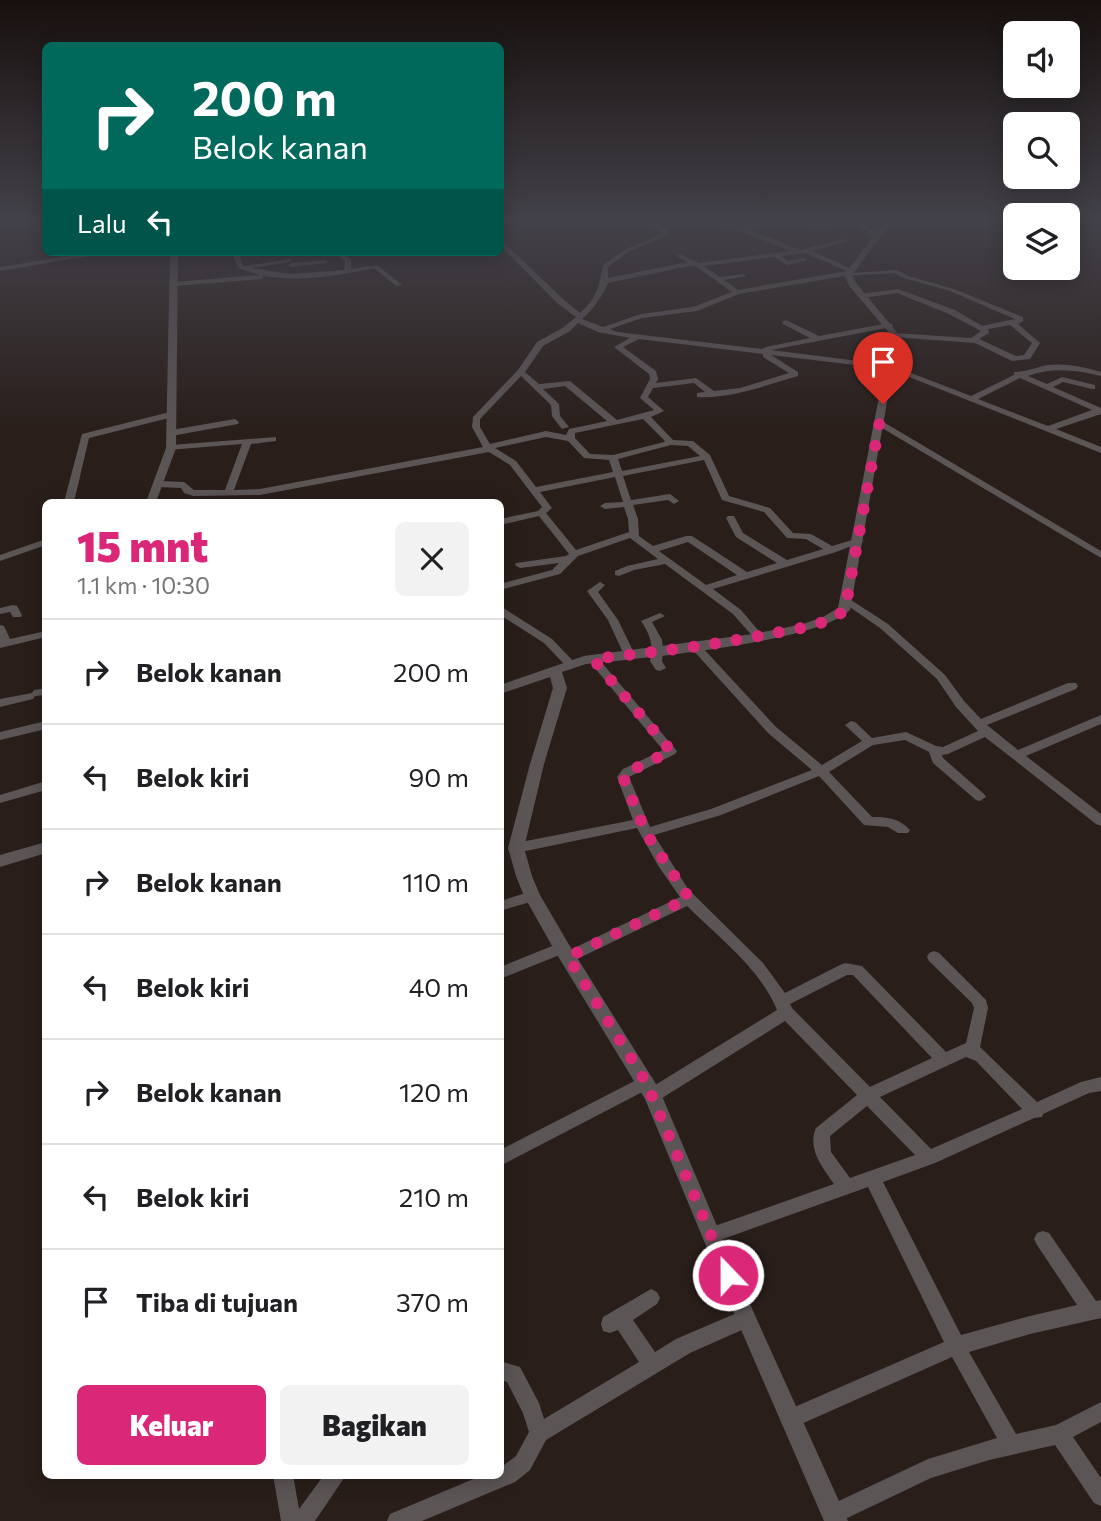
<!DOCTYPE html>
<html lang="id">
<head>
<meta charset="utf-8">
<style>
	body { margin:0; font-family:Commissioner,sans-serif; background:#f2f2f2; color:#202124; height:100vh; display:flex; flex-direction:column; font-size:26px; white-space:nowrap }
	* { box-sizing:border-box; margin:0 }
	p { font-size:23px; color:#757577 }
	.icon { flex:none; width:38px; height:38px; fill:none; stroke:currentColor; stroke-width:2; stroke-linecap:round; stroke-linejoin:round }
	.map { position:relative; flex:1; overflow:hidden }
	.details { position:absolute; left:42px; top:499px; width:462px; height:980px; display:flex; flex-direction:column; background:#fff; border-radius:10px; box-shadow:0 4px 18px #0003 }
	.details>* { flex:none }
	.top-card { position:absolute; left:42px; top:42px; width:462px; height:214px; border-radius:10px; box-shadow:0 4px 18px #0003; background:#00695c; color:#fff; overflow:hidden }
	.controls { position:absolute; left:1003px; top:21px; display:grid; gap:14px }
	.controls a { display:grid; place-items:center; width:77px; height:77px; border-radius:10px; background:#fff; box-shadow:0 4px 18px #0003; font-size:35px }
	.pin { position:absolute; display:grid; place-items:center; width:60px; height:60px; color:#fff; margin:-72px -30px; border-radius:50% 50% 50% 0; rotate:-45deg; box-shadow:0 0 7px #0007 }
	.pin .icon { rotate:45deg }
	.me { position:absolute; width:77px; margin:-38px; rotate:338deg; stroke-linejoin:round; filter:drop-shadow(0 0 5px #0008) }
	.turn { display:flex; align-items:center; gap:24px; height:147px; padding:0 35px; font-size:32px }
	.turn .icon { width:91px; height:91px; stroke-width:2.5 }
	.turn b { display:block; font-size:49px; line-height:60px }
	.then { display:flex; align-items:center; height:66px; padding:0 35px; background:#0003; gap:14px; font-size:26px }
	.round { display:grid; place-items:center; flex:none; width:74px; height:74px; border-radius:10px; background:#f2f2f2 }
	.headline { display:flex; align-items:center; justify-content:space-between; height:119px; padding:0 35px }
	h1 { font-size:42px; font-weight:800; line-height:52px; color:#db2777 }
	.button { display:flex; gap:14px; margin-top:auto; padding:14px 35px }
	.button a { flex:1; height:80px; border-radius:10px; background:#db2777; color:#fff; font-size:28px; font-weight:800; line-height:80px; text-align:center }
	.button a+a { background:#f2f2f2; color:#202124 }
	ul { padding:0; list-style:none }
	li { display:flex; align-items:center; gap:21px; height:105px; padding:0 35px; border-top:2px solid #e0e0e0 }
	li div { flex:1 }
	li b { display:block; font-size:26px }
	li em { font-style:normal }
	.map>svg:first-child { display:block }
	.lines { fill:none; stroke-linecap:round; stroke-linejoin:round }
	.minor { fill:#5c5556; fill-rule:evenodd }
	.tertiary { fill:#5c5556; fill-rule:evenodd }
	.route { stroke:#db2777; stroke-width:12; stroke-dasharray:0 21.6 }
</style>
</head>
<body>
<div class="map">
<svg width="1101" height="1521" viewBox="0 0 1101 1521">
	<rect width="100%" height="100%" fill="#291e1a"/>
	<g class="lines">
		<g class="minor">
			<path d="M645,221h7l15,9 1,5 -38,16 -22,16v11l80,-16 -10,-5 -1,-1 3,-2 19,9 92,-12 -78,-30c10,-1 18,6 28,6 11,0 22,-6 34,-6l-1,1 -27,7 53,21 50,-12v2l-38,11 40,18v4l45,-3 11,6 46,13 69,28v4l-5,3 22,19 -10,16 -18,2 -37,-18 -83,-6v-4h3l76,5 10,-7 -32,-17 -52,-21 -34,5 -4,-2 1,-2 38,-5 57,21 27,16 33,-7 -65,-28 -46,-13 -10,-5 -49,3 -106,18 -42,17 -55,7 -32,11 7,3 145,17 4,-2 44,-9 -27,-14 -1,-2 4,-2 33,16 70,-13 4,2 -1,2 -121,23 119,15 81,31 43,-21v-3c12,0 23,-5 34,-7 18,-2 36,2 53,7v4c-25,-6 -48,-9 -73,0l19,8 15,-7 33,8v4h-3l-29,-7 -10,5 48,21v6l-45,15 45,18v6l-212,-84 -118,-14 27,17v4c-32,9 -67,23 -101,21v-4l8,-1 -11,-9 -41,5 -5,9 16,14 -13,6 22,23 20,1 17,14 19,41 41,12 23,25 18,1 21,12 27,-8 5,3 -28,11 -123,37 28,21 22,26 -5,3 -4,-1 -21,-24 -68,-50 -31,6 -15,6 -4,-1v-4l12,-5 31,-7 -28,-21 -52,18 -18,18 -60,16v-6l52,-14 7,-7 -39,5 -5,-3 1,-2 50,-7 3,-2 -30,-38 -39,9v-6l38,-8 4,-4 -32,-42 -21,-13 -229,43 -67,1 -9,-3 -3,-5 -23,-1 -5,-3 5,-3 26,1 10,8h31l17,-46 -74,6v-4l3,-1 105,-8v4l-25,3 -17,46 26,-1 223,-42 -11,-20 1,-10 45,-47 19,-28 27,-15 12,-10 -19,-14 -57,-58v-6l63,60 17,14c18,-16 19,-27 23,-48l23,-16 36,-15v-2zM805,253l42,18 -109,19 -14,-10 21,-4v-2l-25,3 -16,-11 70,-9 13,8 20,-5 -3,-2 -16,3 -7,-5zM694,265l38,27 -39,15 -52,7 -38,13 -21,-8c11,-10 20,-22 26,-36zM578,323l20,9 32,6 -16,9 35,27 1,5 -10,19 14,12 -37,10 -47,-39 -31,3 -14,-12 18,-26 27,-15zM1010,325l22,18 -8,12 -8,1 -37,-17 10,-6 -1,-4zM639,339l124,15v3l26,16 -49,15 -26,3 -18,-13 -40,5 2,-4 -2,-8 -33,-24zM521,376l30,29 1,11 10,13 7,-2 -9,-11 -1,-12 -16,-15 22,-3 42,35 -38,8 -3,6 -20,-4 -56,13 -10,-17v-8zM1020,378l72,32 -44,16 -70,-27zM643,419l22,22 -1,1 -51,13 -23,-1 -15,-16v-5zM546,437l22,4 16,17 25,2 4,12 -77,15 -20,-26 -21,-13zM671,445l17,1 12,10 -78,15 -4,-12zM704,460l18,40 42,12 23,26 19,1 17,10 -36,11 -44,-27 -9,-17h-6l-2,2 10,19 41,26 -30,9 -55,-36h-6l-33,10 -14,-10 -1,-17 -5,-14 35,-5 6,4 5,-3 -9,-7 -39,6 -8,-24zM615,477l8,25 -18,1 -5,3 5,3 19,-2 4,12 1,13 -53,18 -30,-37 6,-5 -12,-16zM688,542l49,33 -31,10 -47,-34z"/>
			<path d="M794,221l20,2 46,-2 19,15 -5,1 -20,-15 -40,5z"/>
			<path d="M232,252h6l5,14h2l46,-7 1,1 -3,2 -37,6 38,6 54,-4 1,-9 -11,-9h7l10,8v9l26,-4 25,20 -6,1 -22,-18c-36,8 -73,14 -111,8v2l-2,1 -87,7 -4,-2 4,-2 86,-7 -22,-7z"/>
			<path d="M259,252h11l-15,5 -3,-2z"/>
			<path d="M325,260l3,2 -1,1 -36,4 -3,-2 3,-2z"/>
			<path d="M170,412l4,3 -1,2 -84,21 -15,64h-10l18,-68z"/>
			<path d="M235,419l4,3 -1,2 -67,12 -4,-3 4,-3z"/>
			<path d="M880,420l221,131v7l-224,-133 -1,-2z"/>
			<path d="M46,539v6l-46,16v-6z"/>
			<path d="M600,582l5,3 -7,7 20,28 17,35 -2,2h-8l-17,-37 -21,-29z"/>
			<path d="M848,598l40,26 57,51 19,26 17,18 87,-36h8l2,3 -2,3 -89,36 31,25 83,-35v9l-75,32 75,58v12l-5,-2 -111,-87 -37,17 -6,1 1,3 41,36 2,3 -6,4 -4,-1 -43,-37 -4,-11 -24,-12 -32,5 -44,27 43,45c15,0 27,1 38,13l-2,3h-10l-10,-6 -24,-2 -45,-49 -98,39 -67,20 34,54 75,74 22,30 55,-28 5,-2 17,3 84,86 20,-9 8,-35 -2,-5 -43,-42 -2,-4 2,-4 5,-2 5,2 47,47 2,8 -8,39 57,55 44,-20 20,-5v14l-12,2 -46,21 -1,3 -8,1 -99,45 -52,19 78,153 69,-19 47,-11 -40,-60 -3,-6 3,-6 6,-2 6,2 47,68 5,-1v18l-71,16 -61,18 47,82 40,-9 45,-23v20l-28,15 28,41v28l-7,-3 -39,-58 -66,15 -58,18 -90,43h-15l-3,-7 3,-7 102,-48 69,-21 -45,-81 -162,72 -7,-3 -3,-7 3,-7 161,-70 -76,-155 -156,56 -6,-2 -3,-6 3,-6 6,-2 122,-43c-12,-17 -27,-35 -18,-56l41,-33 -72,-74 -126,79 -6,2 -6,-2 -2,-5 2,-5 130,-80c-18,-43 -58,-72 -90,-104l-114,55 -5,2 -5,-2 -2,-4 1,-3 -62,25v-12l62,-25 5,2 2,4 -1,3 112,-54 -21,-30 -22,-39 -121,25 -5,-2 -2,-3 2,-3 5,-2 117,-23 -16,-43 6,-8 40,-19 -74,-89 -2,-2 2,-2h8l80,94 -2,3 -46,23 21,50 61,-18 101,-39 -44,-37 -76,-84 -1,-2 1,-2h8l76,82 46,38 40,-24 -17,-16 6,-4 4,1 17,16 34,-6 30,14 7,1 35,-16 -22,-24 -19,-28 -57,-51 -36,-25 -1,-2zM847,975h6l79,83 -62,29 -78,-79 -2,-4zM966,1057l10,4 46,48 -91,40 -51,-52zM867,1106l48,49 -65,23 -19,-26 -1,-16z"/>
			<path d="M13,605l4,1 5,9 -1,2h-8l-3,-5 -10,2v-6z"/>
			<path d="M500,606l52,33 21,22 2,2 -2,2h-8l-21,-22 -44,-28z"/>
			<path d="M660,613l5,3 -13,6 10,18 1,10 -1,11 4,7 -6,3 -4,-1 -6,-9c4,-16 0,-27 -9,-40z"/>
			<path d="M0,625l4,1 6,13 36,-8v6l-46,11z"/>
			<path d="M46,688v7l-11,1 -2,3 -33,8v-8l32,-6 2,-3z"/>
			<path d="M46,721v8l-46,11v-8z"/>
			<path d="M46,781v9l-46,13v-8z"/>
			<path d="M532,891l5,1 2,4 -2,4 -37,11v-10z"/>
			<path d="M646,1075l6,2 2,5 -2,5 -152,79v-16z"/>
			<path d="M651,1289l6,3 3,6 -3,6 -24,16 22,32 21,-13 70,-30 7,2 2,7 -2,7 -63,28 -144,87 -16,30 -15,12 -93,39h-35l3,-7 93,-39h17v-7l16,-12 13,-24 -6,-19 -16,-31 -7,-2v-19l20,6 19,36 5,16 95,-57 -21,-32 -8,3 -7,-2 -2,-7 2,-7z"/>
			<path d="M273,1475h20l6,34 25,-34h22l-31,46h-34z"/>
		</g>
		<g class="tertiary">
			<path d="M885,221h7l-40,54 5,9 42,51 -49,275c-33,33 -211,48 -264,54l-24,8 5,16 -23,76 -20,84 8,28 8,19 28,48 91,146 94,222 95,210h-24l-85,-196 -94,-226 -89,-146 -32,-57 -8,-20 -8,-28 22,-84 23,-76 -3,-11 -50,17v-9l84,-29 169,-22 50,-10 20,-7 15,-9 53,-273 -41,-48 -6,-12z"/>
			<path d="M94,252h19l-113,19v-4z"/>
			<path d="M170,252h8l-2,196 -20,54h-10l20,-54z"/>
			<path d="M46,842v11l-46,14v-12z"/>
		</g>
	</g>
	<linearGradient id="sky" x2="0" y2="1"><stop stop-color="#17100e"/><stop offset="0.51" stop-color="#434149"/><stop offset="1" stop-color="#434149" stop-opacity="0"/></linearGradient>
	<rect width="1101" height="433" fill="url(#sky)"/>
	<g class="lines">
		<path class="route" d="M728,1275l-82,-193 -78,-125 121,-59 -43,-65 -23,-56 5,-5 43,-21 -78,-92c59,-7 117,-13 176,-25 25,-5 55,-7 76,-24l38,-206"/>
	</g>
</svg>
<div class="controls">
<a><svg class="icon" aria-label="sound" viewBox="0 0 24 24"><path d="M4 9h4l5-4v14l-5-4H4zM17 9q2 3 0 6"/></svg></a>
<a><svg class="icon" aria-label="search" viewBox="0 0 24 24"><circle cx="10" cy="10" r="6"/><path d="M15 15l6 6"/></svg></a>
<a><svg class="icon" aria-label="layers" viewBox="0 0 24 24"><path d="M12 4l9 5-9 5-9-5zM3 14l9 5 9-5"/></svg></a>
</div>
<div class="pin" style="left:883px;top:404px;background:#d93025"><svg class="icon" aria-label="arrive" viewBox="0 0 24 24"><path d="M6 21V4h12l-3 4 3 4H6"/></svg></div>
<svg class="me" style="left:728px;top:1275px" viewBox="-20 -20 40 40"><circle r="17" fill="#db2777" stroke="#fff" stroke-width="3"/><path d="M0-11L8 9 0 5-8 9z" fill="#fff"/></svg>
<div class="top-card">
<div class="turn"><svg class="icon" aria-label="right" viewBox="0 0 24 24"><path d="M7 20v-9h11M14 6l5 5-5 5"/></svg><div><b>200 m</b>Belok kanan</div></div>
<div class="then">Lalu<svg class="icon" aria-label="left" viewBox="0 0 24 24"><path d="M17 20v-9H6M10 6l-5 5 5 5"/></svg></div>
</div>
<section class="details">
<div class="headline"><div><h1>15 mnt</h1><p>1.1 km · 10:30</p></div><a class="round"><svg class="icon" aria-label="close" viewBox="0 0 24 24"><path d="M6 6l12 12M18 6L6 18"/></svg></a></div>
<ul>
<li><svg class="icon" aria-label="right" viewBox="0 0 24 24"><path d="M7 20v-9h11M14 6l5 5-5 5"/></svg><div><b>Belok kanan</b></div><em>200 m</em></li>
<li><svg class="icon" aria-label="left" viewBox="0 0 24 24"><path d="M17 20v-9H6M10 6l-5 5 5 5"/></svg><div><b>Belok kiri</b></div><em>90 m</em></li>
<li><svg class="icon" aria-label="right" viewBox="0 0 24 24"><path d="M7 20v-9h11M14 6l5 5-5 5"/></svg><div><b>Belok kanan</b></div><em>110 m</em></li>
<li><svg class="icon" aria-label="left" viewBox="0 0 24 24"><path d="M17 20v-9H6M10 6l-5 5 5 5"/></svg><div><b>Belok kiri</b></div><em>40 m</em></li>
<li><svg class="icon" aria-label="right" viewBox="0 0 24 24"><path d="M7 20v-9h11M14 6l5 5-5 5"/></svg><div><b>Belok kanan</b></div><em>120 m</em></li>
<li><svg class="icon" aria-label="left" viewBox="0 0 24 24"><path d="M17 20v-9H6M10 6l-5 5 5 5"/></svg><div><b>Belok kiri</b></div><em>210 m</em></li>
<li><svg class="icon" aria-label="arrive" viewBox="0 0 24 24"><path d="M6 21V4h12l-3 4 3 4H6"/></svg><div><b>Tiba di tujuan</b></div><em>370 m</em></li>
</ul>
<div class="button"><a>Keluar</a><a>Bagikan</a></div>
</section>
</div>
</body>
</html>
